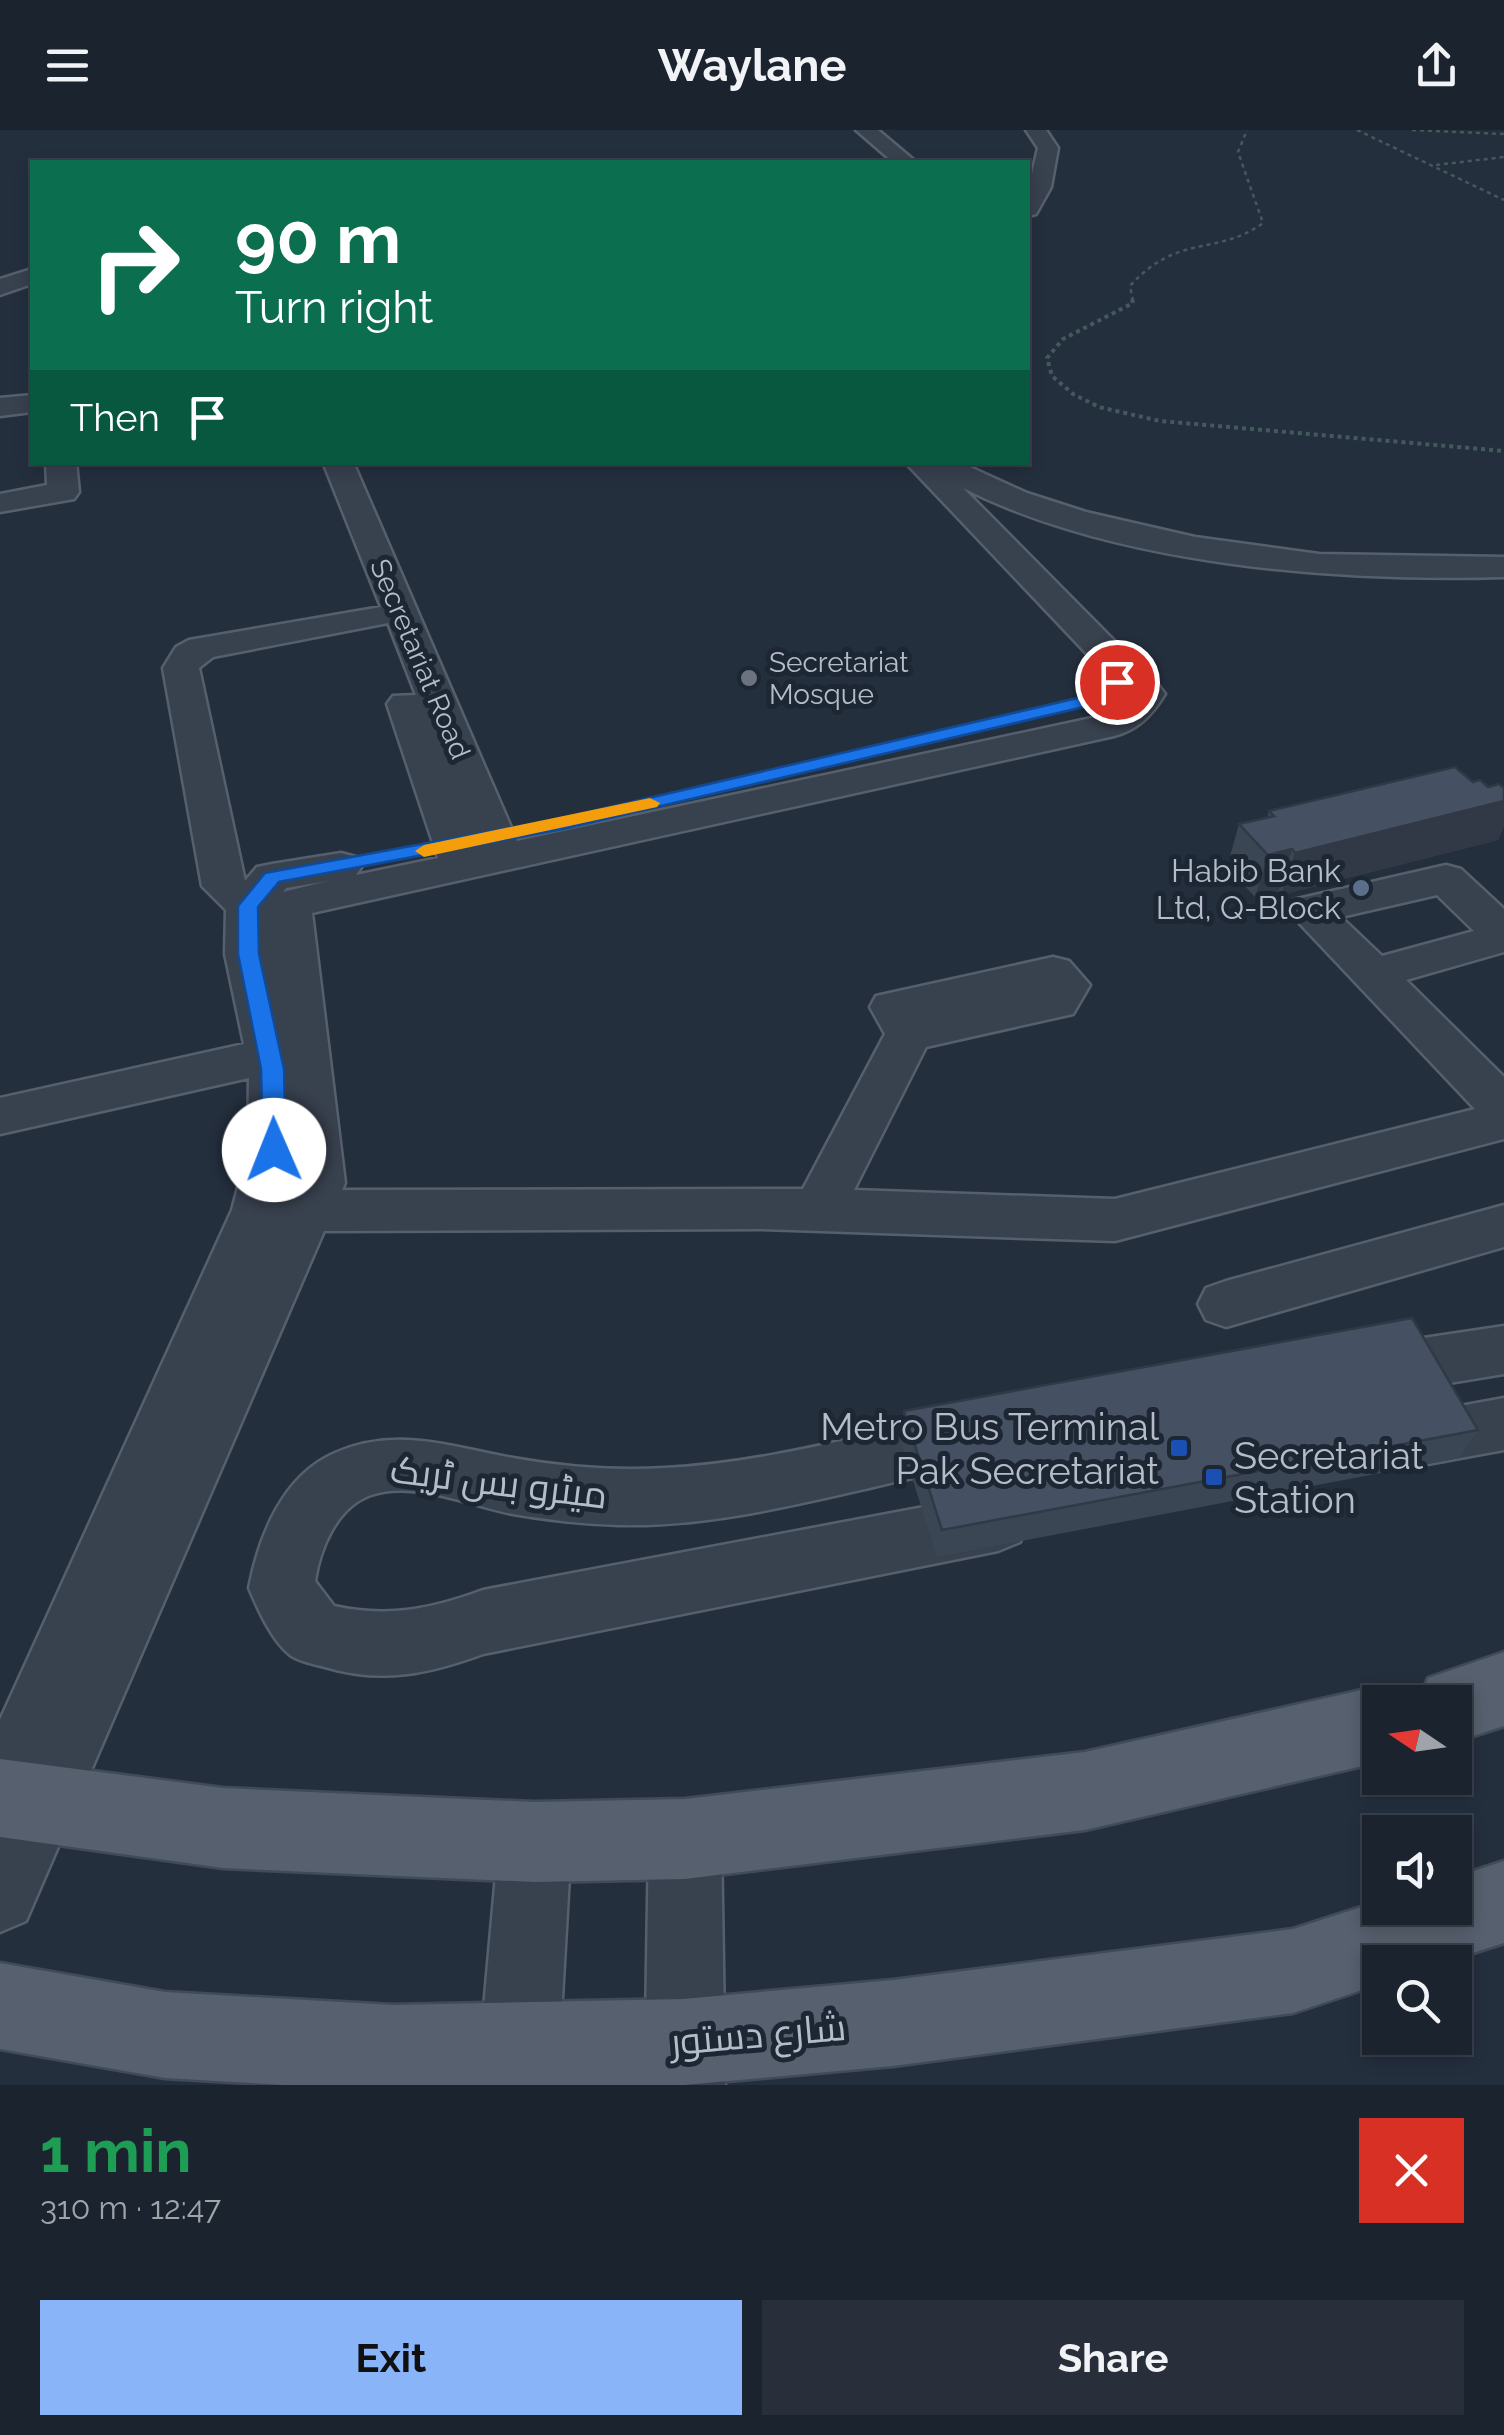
<!DOCTYPE html>
<html lang="en">
<head>
<meta charset="utf-8">
<style>
	body { margin:0; font-family:Raleway,Cairo,sans-serif; background:#282f3a; color:#f1f3f6; height:100vh; display:flex; flex-direction:column; font-size:38px; white-space:nowrap }
	* { box-sizing:border-box; margin:0 }
	p { font-size:32px; color:#a0a4aa }
	.icon { flex:none; width:55px; height:55px; fill:none; stroke:currentColor; stroke-width:2; stroke-linecap:round; stroke-linejoin:round }
	.map { position:relative; height:1955px; overflow:hidden }
	.details { display:flex; flex-direction:column; background:#1b232e; flex:1 }
	.details>* { flex:none }
	.top-card { position:absolute; left:30px; top:30px; width:1000px; height:305px; border-radius:0px; box-shadow:0 5px 15px #0003,0 0 0 2px #39404a; background:#0b6e4f; color:#fff; overflow:hidden }
	.needle { width:65px; rotate:283deg }
	.tools { position:absolute; left:1362px; top:1555px; display:grid; gap:20px }
	.tools a { display:grid; place-items:center; width:110px; height:110px; border-radius:0px; background:#1b232e; box-shadow:0 5px 15px #0003,0 0 0 2px #39404a; font-size:50px }
	.pin { position:absolute; display:grid; place-items:center; width:85px; height:85px; color:#fff; margin:-42px; border:5px solid #fff; border-radius:50%; box-shadow:0 2px 10px #0007 }
	.me { position:absolute; width:110px; margin:-55px; rotate:359deg; stroke-linejoin:round; filter:drop-shadow(0 0 8px #0008) }
	.turn { display:flex; align-items:center; gap:35px; height:210px; padding:0 40px; font-size:45px }
	.turn .icon { width:130px; height:130px; stroke-width:2.5 }
	.turn b { display:block; font-size:70px; line-height:85px }
	.then { display:flex; align-items:center; height:95px; padding:0 40px; background:#0003; gap:20px; font-size:38px }
	.round { display:grid; place-items:center; flex:none; width:105px; height:105px; border-radius:0px; background:#282f3a }
	.headline { display:flex; align-items:center; justify-content:space-between; height:170px; padding:0 40px }
	h1 { font-size:60px; font-weight:700; line-height:75px; color:#1e9e55 }
	.action { display:flex; gap:20px; margin-top:auto; padding:20px 40px }
	.action a { flex:1; height:115px; border-radius:0px; background:#8ab4f8; color:#111; font-size:40px; font-weight:700; line-height:115px; text-align:center }
	.action a+a { background:#282f3a; color:#f1f3f6 }
	header { display:flex; justify-content:space-between; align-items:center; height:130px; padding:0 40px; background:#1b232e; font-size:45px; font-weight:700 }
	.map>svg:first-child { display:block }
	.lines { fill:none; stroke-linecap:round; stroke-linejoin:round }
	.minor-casing { stroke:#565f6c; stroke-width:5 }
	.major-casing { stroke:#414a57; stroke-width:5 }
	.path-far1 { stroke:#44595c; stroke-width:2.5; stroke-dasharray:4 4; stroke-linecap:butt }
	.path { stroke:#44595c; stroke-width:4; stroke-dasharray:4 4; stroke-linecap:butt }
	.minor { fill:#38414e; fill-rule:evenodd }
	.major { fill:#56606e; fill-rule:evenodd }
	.wall { fill:#3b4654 }
	.shaded-wall { fill:#303945 }
	.building { fill:#455162; stroke:#303945; stroke-width:2.5 }
	.route { fill:#1a73e8; stroke:#114b97; stroke-width:2.5 }
	.slow { fill:#f59e0b }
	.worship-dot { fill:#6b7280; stroke:#1d2633; stroke-width:4 }
	.service-dot { fill:#5c6f8a; stroke:#1d2633; stroke-width:4 }
	.transit-dot { fill:#1a4fb4; stroke:#1d2633; stroke-width:4 }
	.labels { text-anchor:middle; dominant-baseline:central; stroke-width:10; stroke-linejoin:round; paint-order:stroke }
	.far-street-label { font-size:28px; fill:#b4bcc9; stroke:#1d2633 }
	.far-poi-label { font-size:28px; fill:#b4bcc9; stroke:#1d2633; text-anchor:start }
	.poi-label { font-size:32px; fill:#b4bcc9; stroke:#1d2633; text-anchor:end }
	.near-poi-label { font-size:38px; fill:#b4bcc9; stroke:#1d2633; text-anchor:end }
	.near-street-label { font-size:38px; fill:#b4bcc9; stroke:#1d2633 }
</style>
</head>
<body>
<header><svg class="icon" aria-label="menu" viewBox="0 0 24 24"><path d="M4 6h16M4 12h16M4 18h16"/></svg>Waylane<svg class="icon" aria-label="share" viewBox="0 0 24 24"><path d="M12 15V3M7 8l5-5 5 5M5 13v7h14v-7"/></svg></header>
<div class="map">
<svg width="1504" height="1955" viewBox="0 0 1504 1955">
	<rect width="100%" height="100%" fill="#242f3e"/>
	<g class="lines">
		<g class="minor-casing">
			<g id="minor">
				<path d="M856,0h22l38,32h-23z"/>
				<path d="M1026,0h20l12,18 -7,39 -15,27 -8,2v-25l10,-43z"/>
				<path d="M32,139v15l-32,11v-16z"/>
				<path d="M32,265v17l-32,4v-18z"/>
				<path d="M46,332h30l3,30 -5,7 -74,13v-18l47,-9z"/>
				<path d="M323,332h30l164,379 584,-125 25,-21 -221,-233h54l68,31 59,19 109,25 124,17 185,3v20c-169,5 -388,-12 -541,-89l196,198 6,8c-13,21 -27,36 -51,42l-802,177 33,270 -3,7 461,-1 82,-155 -15,-27 6,-11 177,-39 16,4 21,24 -17,29 -147,33 -72,143 261,9 360,-90 -188,-199 6,-10 153,-35 15,4 43,40v43l-98,28 98,97v62l-389,102 -353,-12 -438,2 -298,690 -26,11v-212l232,-510 16,-60 1,-72 -249,56v-36l244,-54 -19,-90 1,-44 -24,-24 -39,-218 13,-21 13,-7 192,-33zM388,493l28,72 -23,1 -6,8 51,154 -82,17 6,-9 -6,-9 -15,-4 -69,11 -15,3 -12,14 -46,-213 14,-11zM328,751l-45,11 3,-4zM1437,765l37,36 -92,25 -41,-39z"/>
				<path d="M1504,1075v42l-278,80 -20,-7 -8,-16 8,-16 20,-7z"/>
				<path d="M1504,1196v48l-134,22 -21,-8 -8,-17 8,-17 21,-8z"/>
				<path d="M1504,1268v52l-93,17 -21,-7 -9,-19 9,-19 21,-7z"/>
				<path d="M971,1283l21,7 9,19 -9,19c-35,13 -74,18 -110,27 -87,20 -174,42 -263,40 -35,-1 -71,-5 -106,-11 -43,-8 -98,-34 -142,-19 -34,12 -51,53 -56,86l19,25c53,12 98,3 149,-16l515,-97 22,9 9,20 -9,20 -22,9 -515,103c-54,20 -101,30 -158,13 -11,-3 -28,-6 -36,-13 -18,-15 -31,-45 -40,-66 10,-52 34,-113 86,-135 62,-27 116,-6 178,5 50,9 102,13 152,10 103,-5 205,-36 306,-55z"/>
				<path d="M685,1673l26,10 10,26 4,246h-80l4,-246 10,-26z"/>
				<path d="M535,1676l26,10 10,26 -14,243h-80l22,-243 10,-26z"/>
			</g>
		</g>
		<g class="major-casing">
			<g id="major">
				<path d="M1504,1522v74l-49,16v-40h-37l10,-24z"/>
				<path d="M1380,1556l27,11 2,5h-29v60l-295,68 -400,49 -150,3 -312,-14 -223,-31v-78l223,29 312,14 150,-3 400,-47z"/>
				<path d="M1504,1731v82l-59,19h-65v22l-87,29 -400,53 -208,19h-401l-119,-7 -165,-29v-86l165,29 228,13 290,-6 210,-19 400,-51 87,-28v7h75v-31z"/>
			</g>
		</g>
		<g class="path-far1">
			<path d="M1357,0l147,70"/>
			<path d="M1412,0l92,4"/>
			<path d="M1436,35l68,-8"/>
			<path d="M1133,171l-3,-15c49,-54 86,-29 133,-63l-25,-71 9,-22"/>
		</g>
		<path class="path" d="M1132,169l1,4 -70,36 -16,19 5,18 21,18 26,13 61,14 344,30"/>
		<use href="#minor" class="minor"/>
		<use href="#major" class="major"/>
	</g>
	<g class="wall">
		<path d="M1473,652l15,5 16,1v38l-6,14 -217,55 -3,-3 -23,5 -28,-30 12,-43 28,-6 2,-7z"/>
		<path d="M904,1281l574,19 -18,28 -523,99 -37,-118z"/>
	</g>
	<g class="shaded-wall">
		<path d="M1504,671v25l-6,14 -217,55 14,-42z"/>
		<path d="M1292,719l-14,43 -23,5 13,-42z"/>
	</g>
	<g class="building">
		<path d="M1455,637l18,15 7,-2 8,7 11,-3 5,4v13l-209,52 -3,-4 -24,6 -29,-31 35,-8 -5,-5z"/>
		<path d="M1412,1188l66,112 -536,100 -38,-119z"/>
	</g>
	<path class="route" d="M1117,547l8,5 -14,18 -6,2 -542,127 -284,53 -21,25 1,47 25,115 2,81 -3,6h-17l-3,-6 -2,-81 -23,-115v-48l27,-33 298,-55 536,-125z"/>
	<path class="slow" d="M650,668l10,5 -3,4 -233,50 -9,-6 9,-6z"/>
	<circle class="worship-dot" cx="749" cy="548" r="10"/>
	<circle class="service-dot" cx="1361" cy="758" r="10"/>
	<g class="transit-dot">
		<rect x="1169" y="1308" width="20" height="20" rx="5"/>
		<rect x="1204" y="1337" width="20" height="20" rx="5"/>
	</g>
	<g class="labels">
		<g class="far-street-label">
			<text transform="translate(420 529) rotate(67)">Secretariat Road</text>
		</g>
		<g class="far-poi-label">
			<text x="769" y="532">Secretariat<tspan x="769" dy="32">Mosque</tspan></text>
		</g>
		<g class="poi-label">
			<text x="1341" y="740">Habib Bank<tspan x="1341" dy="37">Ltd, Q-Block</tspan></text>
		</g>
		<g class="near-poi-label">
			<text x="1159" y="1296">Metro Bus Terminal<tspan x="1159" dy="44">Pak Secretariat</tspan></text>
			<text x="1234" y="1325" text-anchor="start">Secretariat<tspan x="1234" dy="44">Station</tspan></text>
		</g>
		<g class="near-street-label">
			<text transform="translate(499 1352) rotate(7)">میٹرو بس ٹریک</text>
			<text transform="translate(758 1904) rotate(-5)">شارع دستور</text>
		</g>
	</g>
</svg>
<div class="tools">
<a><svg class="needle" viewBox="-14 -14 28 28"><path d="M0-13l5 13h-10z" fill="#e53935"/><path d="M0 13l5-13h-10z" fill="#a0a4aa"/></svg></a>
<a><svg class="icon" aria-label="sound" viewBox="0 0 24 24"><path d="M4 9h4l5-4v14l-5-4H4zM17 9q2 3 0 6"/></svg></a>
<a><svg class="icon" aria-label="search" viewBox="0 0 24 24"><circle cx="10" cy="10" r="6"/><path d="M15 15l6 6"/></svg></a>
</div>
<div class="pin" style="left:1117px;top:552px;background:#d93025"><svg class="icon" aria-label="arrive" viewBox="0 0 24 24"><path d="M6 21V4h12l-3 4 3 4H6"/></svg></div>
<svg class="me" style="left:274px;top:1020px" viewBox="-20 -20 40 40"><circle r="19" fill="#fff"/><path d="M0-13L10 11 0 6-10 11z" fill="#1a73e8"/></svg>
<div class="top-card">
<div class="turn"><svg class="icon" aria-label="right" viewBox="0 0 24 24"><path d="M7 20v-9h11M14 6l5 5-5 5"/></svg><div><b>90 m</b>Turn right</div></div>
<div class="then">Then<svg class="icon" aria-label="arrive" viewBox="0 0 24 24"><path d="M6 21V4h12l-3 4 3 4H6"/></svg></div>
</div>
</div>
<section class="details">
<div class="headline"><div><h1>1 min</h1><p>310 m · 12:47</p></div><a class="round" style="background:#d93025;color:#fff"><svg class="icon" aria-label="close" viewBox="0 0 24 24"><path d="M6 6l12 12M18 6L6 18"/></svg></a></div>
<div class="action"><a>Exit</a><a>Share</a></div>
</section>
</body>
</html>
